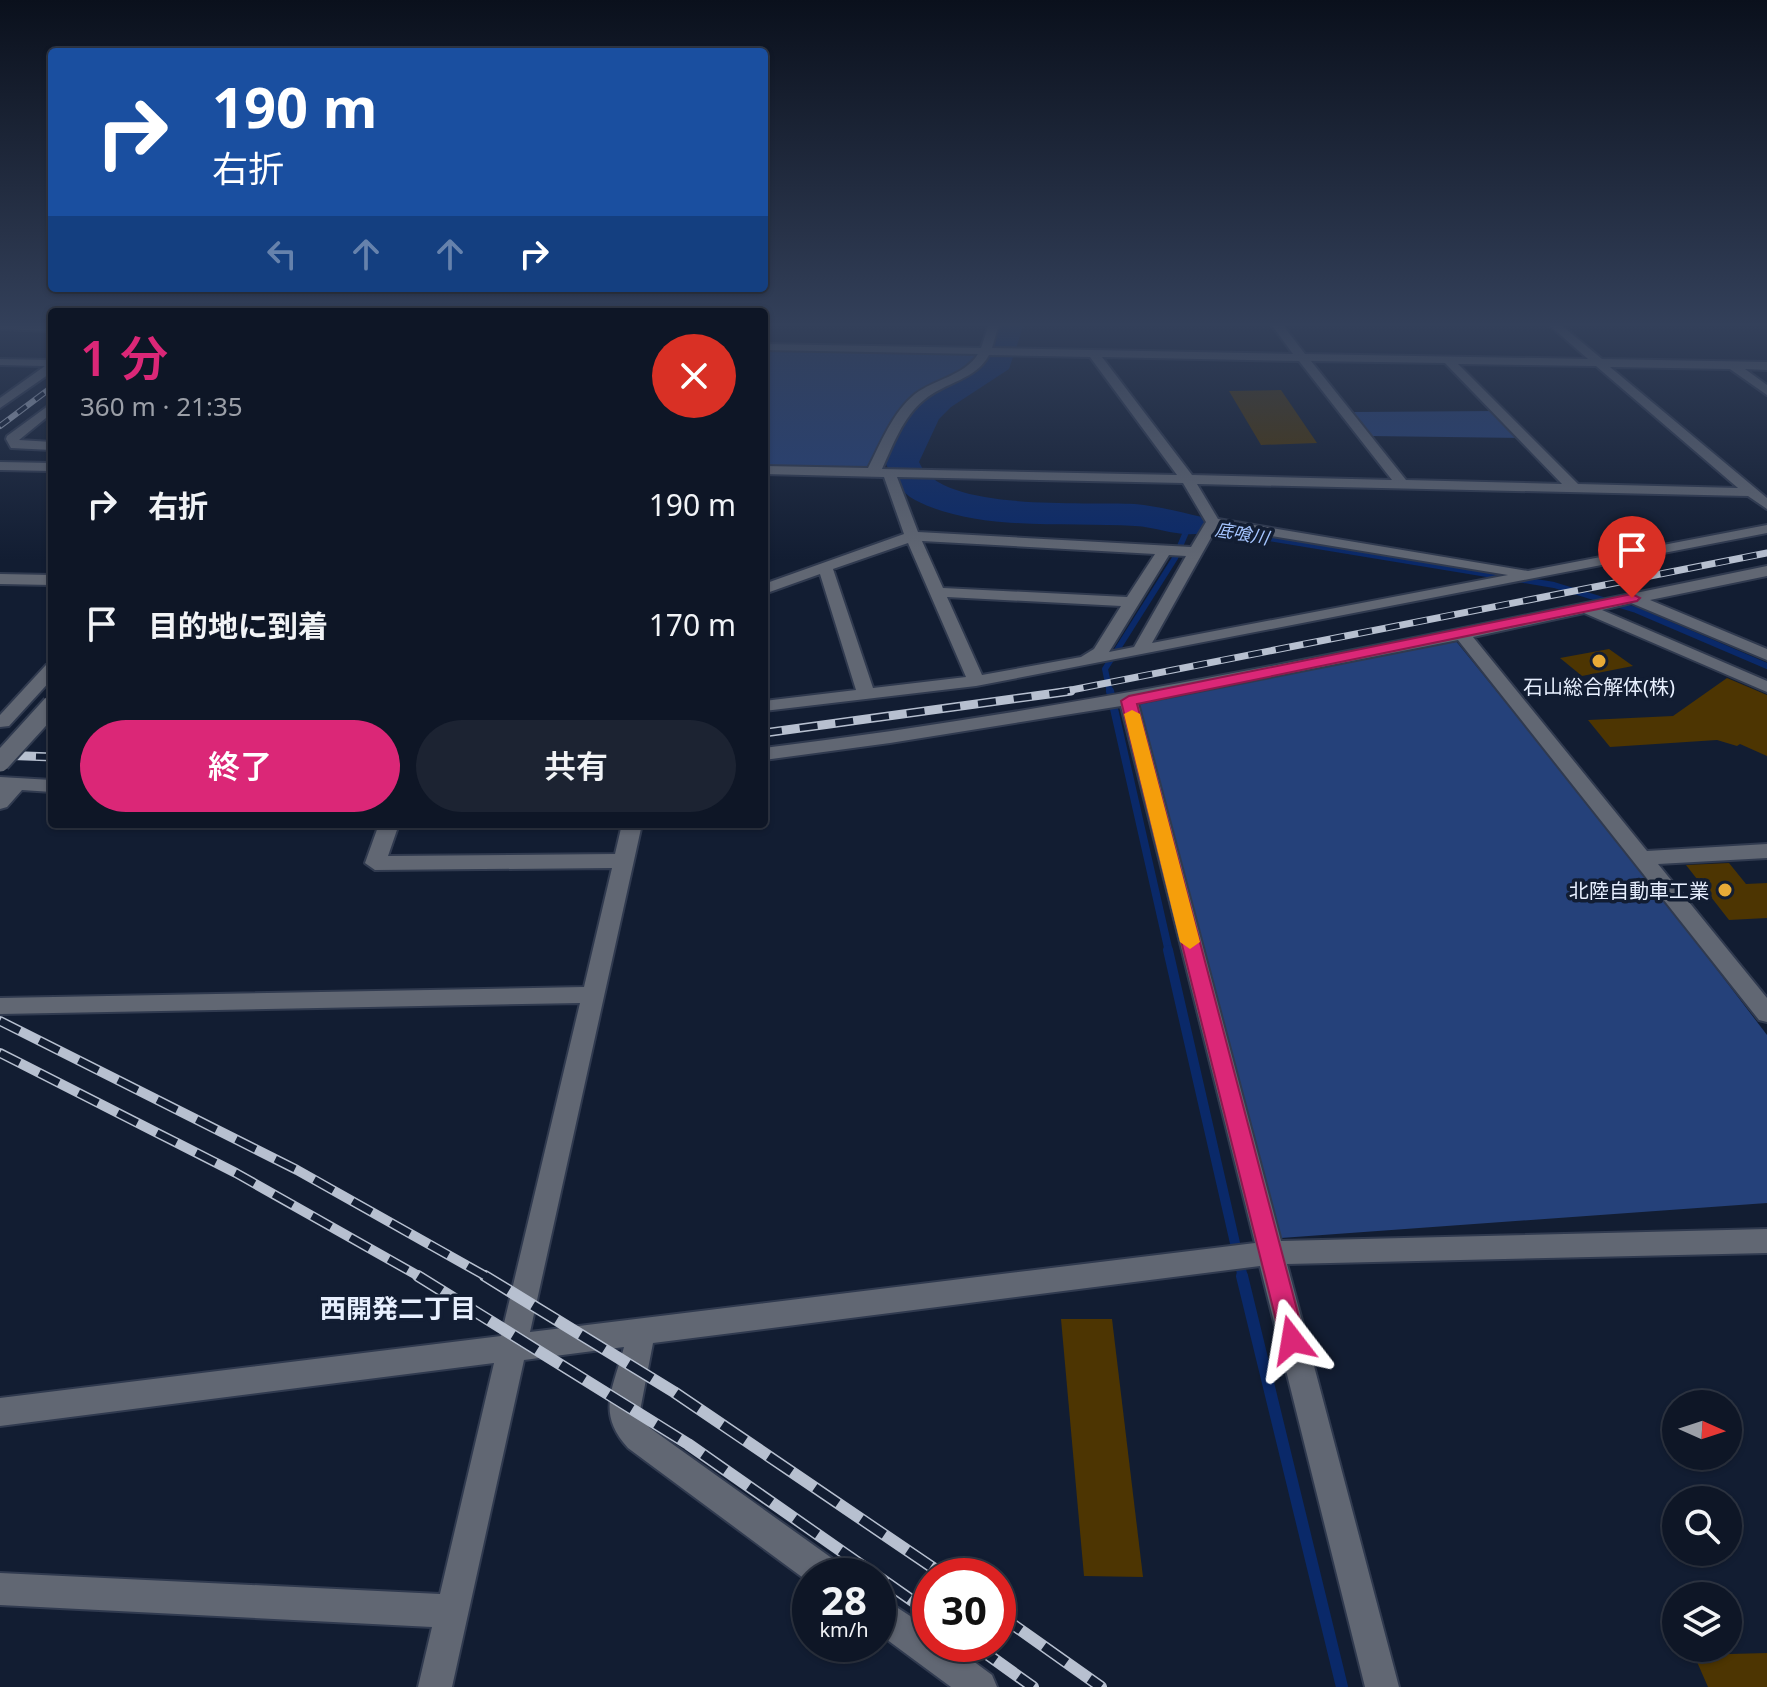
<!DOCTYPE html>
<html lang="ja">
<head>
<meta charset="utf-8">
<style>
	body { margin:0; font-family:"Noto Sans","Noto Sans JP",sans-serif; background:#1c2332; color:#f1f3f6; height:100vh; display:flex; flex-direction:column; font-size:30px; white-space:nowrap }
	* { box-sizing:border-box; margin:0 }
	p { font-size:26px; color:#9b9fa7 }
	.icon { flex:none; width:44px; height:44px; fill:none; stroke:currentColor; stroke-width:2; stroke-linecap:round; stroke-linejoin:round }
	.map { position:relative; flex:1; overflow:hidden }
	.drawer { position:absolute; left:48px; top:308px; width:720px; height:520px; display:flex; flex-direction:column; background:#0e1626; border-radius:8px; box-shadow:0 2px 6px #0004,0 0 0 2px #2e3543 }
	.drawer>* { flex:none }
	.banner { position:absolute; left:48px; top:48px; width:720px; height:244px; border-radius:8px; box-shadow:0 2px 6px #0004,0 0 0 2px #2e3543; background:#1a4fa0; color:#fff; overflow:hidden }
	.needle { width:52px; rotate:93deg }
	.controls { position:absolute; left:1662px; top:1390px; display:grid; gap:16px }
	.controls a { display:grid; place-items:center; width:80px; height:80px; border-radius:50%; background:#0e1626; box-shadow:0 2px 6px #0004,0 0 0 2px #2e3543; font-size:40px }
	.speed { position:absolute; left:792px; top:1558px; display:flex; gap:16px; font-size:40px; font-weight:700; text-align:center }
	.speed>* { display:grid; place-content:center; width:104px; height:104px; border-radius:50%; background:#0e1626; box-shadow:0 2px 6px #0004,0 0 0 2px #2e3543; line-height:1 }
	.speed small { font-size:20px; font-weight:400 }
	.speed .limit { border:12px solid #d22; background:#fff; color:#111 }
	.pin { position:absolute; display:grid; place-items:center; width:68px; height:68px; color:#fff; margin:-82px -34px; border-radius:50% 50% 50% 0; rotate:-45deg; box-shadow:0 0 8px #0007 }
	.pin .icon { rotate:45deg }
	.me { position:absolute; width:88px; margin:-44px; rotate:346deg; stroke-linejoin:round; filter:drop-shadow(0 0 6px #0008) }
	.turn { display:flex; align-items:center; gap:28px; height:168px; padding:0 32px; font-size:36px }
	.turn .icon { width:104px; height:104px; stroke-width:2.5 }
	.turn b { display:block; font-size:56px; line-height:68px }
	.lanes { display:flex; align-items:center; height:76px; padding:0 32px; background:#0003; justify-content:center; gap:40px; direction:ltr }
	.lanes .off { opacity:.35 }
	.round { display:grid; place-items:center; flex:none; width:84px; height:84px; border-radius:42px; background:#1c2332 }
	.headline { display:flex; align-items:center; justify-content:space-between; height:136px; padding:0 32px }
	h1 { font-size:48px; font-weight:600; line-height:60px; color:#db2777 }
	.button { display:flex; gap:16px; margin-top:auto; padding:16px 32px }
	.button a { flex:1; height:92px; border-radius:48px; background:#db2777; color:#fff; font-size:32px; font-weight:600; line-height:92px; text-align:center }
	.button a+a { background:#1c2332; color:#f1f3f6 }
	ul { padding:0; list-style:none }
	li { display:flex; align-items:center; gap:24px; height:120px; padding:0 32px }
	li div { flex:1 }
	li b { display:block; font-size:30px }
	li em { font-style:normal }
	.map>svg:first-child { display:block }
	.green { fill:#25417a }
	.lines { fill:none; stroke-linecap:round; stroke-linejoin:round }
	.stream-far3 { stroke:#0a2969; stroke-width:6 }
	.stream-far2 { stroke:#0a2969; stroke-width:8 }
	.stream-far1 { stroke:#0a2969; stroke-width:10 }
	.stream { stroke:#0a2969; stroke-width:12 }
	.river { fill:#0a2969; fill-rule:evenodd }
	.building { fill:#4d3502 }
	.minor-casing { stroke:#303a4f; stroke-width:4 }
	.minor { fill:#616773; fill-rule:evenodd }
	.rail-far4-casing { stroke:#b7c0d0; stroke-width:6 }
	.rail-far3-casing { stroke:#b7c0d0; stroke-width:7 }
	.rail-far2-casing { stroke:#b7c0d0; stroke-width:9 }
	.rail-far1-casing { stroke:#b7c0d0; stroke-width:10 }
	.rail-casing { stroke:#b7c0d0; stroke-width:12 }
	.rail-far4 { stroke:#121d32; stroke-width:4; stroke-dasharray:11; stroke-linecap:butt }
	.rail-far3 { stroke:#121d32; stroke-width:5; stroke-dasharray:14; stroke-linecap:butt }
	.rail-far2 { stroke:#121d32; stroke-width:6; stroke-dasharray:18; stroke-linecap:butt }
	.rail-far1 { stroke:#121d32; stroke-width:7; stroke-dasharray:22; stroke-linecap:butt }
	.rail { stroke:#121d32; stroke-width:9; stroke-dasharray:28; stroke-linecap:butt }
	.minor-bridge-casing { stroke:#303a4f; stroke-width:23; stroke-linecap:butt }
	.minor-bridge { stroke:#616773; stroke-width:19 }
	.route { fill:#db2777; stroke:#8e194d; stroke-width:2 }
	.slow { fill:#f59e0b }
	.poi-dot { fill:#e8ab37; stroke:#121d32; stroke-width:3 }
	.labels { text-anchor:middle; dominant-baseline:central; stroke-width:7; stroke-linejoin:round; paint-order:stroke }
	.far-water-label { font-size:18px; font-style:italic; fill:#a5c5ff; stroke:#121d32 }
	.poi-label { font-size:20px; fill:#e7effe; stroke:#121d32 }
	.near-neighbourhood-label { font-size:26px; font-weight:bold; fill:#e7effe; stroke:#121d32 }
</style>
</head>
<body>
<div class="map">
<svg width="1767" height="1687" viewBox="0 0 1767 1687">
	<rect width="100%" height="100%" fill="#121d32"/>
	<g class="green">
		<path d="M764,347l224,4 -20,21 -53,29 -42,71 -109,-2z"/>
		<path d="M1497,411l27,27 -155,-2 -15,-24z"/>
		<path d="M1451,635l177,218 139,182v168l-486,35 -145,-539z"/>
	</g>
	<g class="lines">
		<path class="stream-far3" d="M1110,693l-5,-24 70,-111 14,-33 365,60 82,25 131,56"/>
		<path class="stream-far2" d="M1110,691l59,261"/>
		<path class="stream-far1" d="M1168,950l75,328"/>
		<path class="stream" d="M1242,1276l100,411"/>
		<path class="river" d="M996,324h28l-15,45 -58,38 -12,12 -20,43c22,51 166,39 216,42 22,2 45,8 67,13l5,8 -5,8c-22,5 -44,-6 -67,-7 -67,-4 -159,6 -220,-26 -15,-8 -23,-23 -30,-38l29,-54 15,-15 57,-34z"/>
	</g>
	<g class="building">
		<path d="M1281,390l36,53 -56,2 -32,-54z"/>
		<path d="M1609,649l24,17 -51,10 -22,-18z"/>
		<path d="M1727,678l40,17v61l-27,-12 -3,2 -20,-6 -107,7 -22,-27 85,-4z"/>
		<path d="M1729,863l17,21 21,-1v35l-38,2 -43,-55z"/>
		<path d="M1061,1319h51l31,258 -59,-1z"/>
		<path d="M1767,1653v34h-59l-14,-32z"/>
	</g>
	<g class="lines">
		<g class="minor-casing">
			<g id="minor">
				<path d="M0,324l52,1v6l-52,-2z"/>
				<path d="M989,324h10l-7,24 301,6 -22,-30h11l23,30 283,5 -40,-35h12l42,35 165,3v8l-22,-1 22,16v10l-37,-26 -120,-2 157,131v11l-19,-13 -551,-12 21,35 310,52 239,-46v8l-791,153 -212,25v-10l92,-11 -36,-116 -56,20v-10l140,-50 -20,-57 -120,-3v-8l104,2c13,-25 24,-55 47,-74 20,-15 49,-18 63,-40l-214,-4v-6l217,4zM989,355l101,2 87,118 -295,-6c11,-24 21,-52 42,-69 21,-18 52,-20 65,-45zM1102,357l197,4 93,119 -200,-5zM1311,361l134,2 117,121 -156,-4zM1458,364l138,2 142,122 -160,-4zM897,477l286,6 23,39 -15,25 -273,-15zM1217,527l291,48 -356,68zM922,541l233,13 -28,43 -184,-9zM908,543l58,134 -93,11 -40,-119zM1169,555l17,1 -52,91 -25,5zM947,597l174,9 -27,43 -13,8 -99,18z"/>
				<path d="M0,359l52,1v12l-52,36v-10l45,-32 -45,-1z"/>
				<path d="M52,403v10l-33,27 33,2v8l-41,-2 -5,-9 1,-3z"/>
				<path d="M0,462l52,1v8l-52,-1z"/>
				<path d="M1767,566v10l-117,24 117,49v11l-136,-57 -29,7 165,71v11l-183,-79 -111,24 174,214 120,-7v14l-109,6 109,134v24l-8,-2 -301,-380 -320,63 143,538 486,-12v24l-480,11 112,423h-34l-105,-421 -607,77 -14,73 11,12 190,136 4,12h-34v7l-182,-135c-32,-35 -15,-59 -4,-101l-100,13 -72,327h-34l14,-60 -432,-22v-32l440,21 54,-231 -494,63v-28l501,-62 79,-333 -580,11v-16l584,-11 28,-119 -237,2 -10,-7 14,-39h20l-11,32 227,-2 7,-30h20l-112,508 725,-89 -134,-537 -231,37 -126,17v-12c338,-42 670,-114 1003,-182z"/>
				<path d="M0,574l52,1v10l-52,-1z"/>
				<path d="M52,664v15l-43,47 -9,1v-12l46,-50z"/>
				<path d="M0,777l52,3v12l-30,-2 -15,17 -7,2z"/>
				<path d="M878,1595l52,34v15h20l42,31 5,12h-46l-73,-54z"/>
			</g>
		</g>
		<use href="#minor" class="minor"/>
		<g class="rail-far4-casing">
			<path id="rail-far4" d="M0,426l52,-39"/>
		</g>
		<g class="rail-far3-casing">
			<path id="rail-far3" d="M1056,693l711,-140"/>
		</g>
		<g class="rail-far2-casing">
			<g id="rail-far2">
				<path d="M764,733l307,-42"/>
				<path d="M0,755l52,2"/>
			</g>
		</g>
		<g class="rail-far1-casing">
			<g id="rail-far1">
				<path d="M0,1021l297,149 192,108"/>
				<path d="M0,1053l236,120 186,105"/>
			</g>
		</g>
		<g class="rail-casing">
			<g id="rail">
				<path d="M418,1276l270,168 242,169"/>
				<path d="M485,1276l189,116 271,184"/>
				<path d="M998,1614l103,73"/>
				<path d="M973,1644l60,43"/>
			</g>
		</g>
		<use href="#rail-far4" class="rail-far4"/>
		<use href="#rail-far3" class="rail-far3"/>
		<use href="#rail-far2" class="rail-far2"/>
		<use href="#rail-far1" class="rail-far1"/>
		<use href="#rail" class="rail"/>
		<g class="minor-bridge-casing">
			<path id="minor-bridge" d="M0,762l52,-57"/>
		</g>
		<use href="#minor-bridge" class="minor-bridge"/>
	</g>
	<linearGradient id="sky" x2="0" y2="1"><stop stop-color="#0a101c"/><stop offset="0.58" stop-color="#33405a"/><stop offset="1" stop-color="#33405a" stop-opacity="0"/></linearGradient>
	<rect width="1767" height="560" fill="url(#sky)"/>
	<path class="route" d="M1632,594l8,4 -3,3 -500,103 168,636 -4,8 -9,4 -9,-4 -162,-647 8,-5z"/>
	<path class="slow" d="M1132,710l8,4 60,228 -10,7 -10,-7 -56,-228z"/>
	<g class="poi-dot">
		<circle cx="1599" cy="661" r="8"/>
		<circle cx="1725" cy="890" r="8"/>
	</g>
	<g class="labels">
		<g class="far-water-label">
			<text transform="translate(1242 533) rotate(10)">底喰川</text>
		</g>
		<g class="poi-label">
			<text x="1599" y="686">石山総合解体(株)</text>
			<text x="1709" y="890" text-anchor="end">北陸自動車工業</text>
		</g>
		<g class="near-neighbourhood-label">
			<text x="398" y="1308">西開発二丁目</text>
		</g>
	</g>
</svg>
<div class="controls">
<a><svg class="needle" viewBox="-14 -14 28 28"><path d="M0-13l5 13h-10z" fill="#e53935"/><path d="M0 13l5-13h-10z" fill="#9b9fa7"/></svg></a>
<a><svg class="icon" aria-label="search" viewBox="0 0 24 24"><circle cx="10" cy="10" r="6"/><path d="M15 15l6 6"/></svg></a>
<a><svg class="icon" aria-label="layers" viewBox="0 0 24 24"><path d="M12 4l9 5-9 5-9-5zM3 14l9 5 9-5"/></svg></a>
</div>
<div class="speed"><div>28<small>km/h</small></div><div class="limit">30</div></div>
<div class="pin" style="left:1632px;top:598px;background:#d93025"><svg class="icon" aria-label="arrive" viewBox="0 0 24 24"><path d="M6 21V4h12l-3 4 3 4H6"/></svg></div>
<svg class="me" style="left:1292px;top:1340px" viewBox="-20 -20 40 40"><path d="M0-17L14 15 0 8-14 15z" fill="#db2777" stroke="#fff" stroke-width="4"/></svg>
<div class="banner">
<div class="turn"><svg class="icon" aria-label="right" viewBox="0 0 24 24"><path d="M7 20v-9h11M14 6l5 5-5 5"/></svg><div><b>190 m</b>右折</div></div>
<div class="lanes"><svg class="icon off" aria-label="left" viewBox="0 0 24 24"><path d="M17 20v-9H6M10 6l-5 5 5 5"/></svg><svg class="icon off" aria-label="ahead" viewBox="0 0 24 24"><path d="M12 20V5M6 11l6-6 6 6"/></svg><svg class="icon off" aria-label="ahead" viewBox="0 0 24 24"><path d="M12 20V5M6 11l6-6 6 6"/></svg><svg class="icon" aria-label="right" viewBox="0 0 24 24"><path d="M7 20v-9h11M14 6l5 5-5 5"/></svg></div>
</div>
<section class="drawer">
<div class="headline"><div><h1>1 分</h1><p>360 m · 21:35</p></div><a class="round" style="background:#d93025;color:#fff"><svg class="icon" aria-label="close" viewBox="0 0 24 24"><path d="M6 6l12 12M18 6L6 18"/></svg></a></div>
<ul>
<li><svg class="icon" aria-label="right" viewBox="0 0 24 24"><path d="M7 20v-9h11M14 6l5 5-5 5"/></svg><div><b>右折</b></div><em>190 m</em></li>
<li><svg class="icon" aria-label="arrive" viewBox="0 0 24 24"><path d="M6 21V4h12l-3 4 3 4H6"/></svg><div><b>目的地に到着</b></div><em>170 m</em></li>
</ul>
<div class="button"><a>終了</a><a>共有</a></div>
</section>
</div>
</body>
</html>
